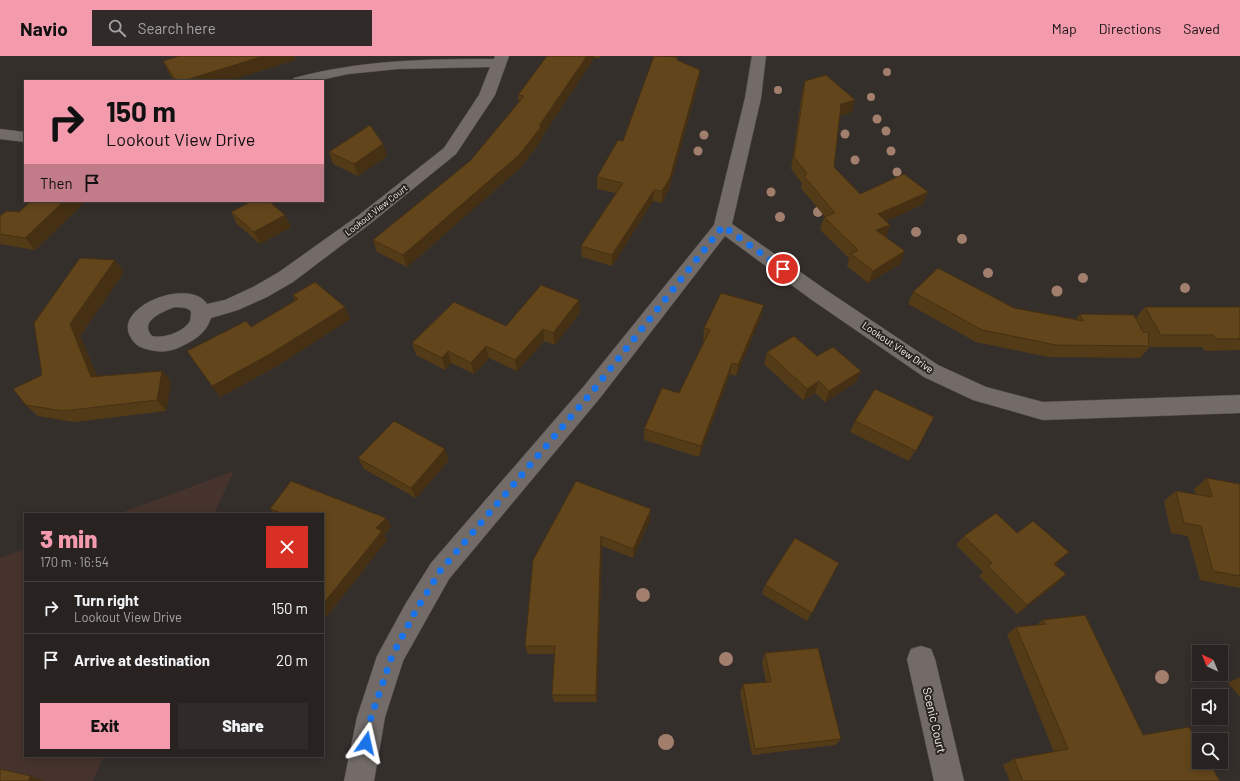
<!DOCTYPE html>
<html lang="en">
<head>
<meta charset="utf-8">
<style>
	body { margin:0; font-family:Barlow,sans-serif; background:#302b2a; color:#f1f3f6; height:100vh; display:flex; flex-direction:column; font-size:15px; white-space:nowrap }
	* { box-sizing:border-box; margin:0 }
	p { font-size:13px; color:#a5a4a5 }
	.icon { flex:none; width:22px; height:22px; fill:none; stroke:currentColor; stroke-width:2; stroke-linecap:round; stroke-linejoin:round }
	.map { position:relative; flex:1; overflow:hidden }
	.side { position:absolute; left:24px; top:457px; width:300px; height:244px; display:flex; flex-direction:column; background:#282321; border-radius:0px; box-shadow:0 2px 10px #0003,0 0 0 1px #44403f }
	.side>* { flex:none }
	.hud { position:absolute; left:24px; top:24px; width:300px; height:122px; border-radius:0px; box-shadow:0 2px 10px #0003,0 0 0 1px #44403f; background:#f39aac; color:#111; overflow:hidden }
	.needle { width:26px; rotate:316deg }
	.tools { position:absolute; left:1192px; top:589px; display:grid; gap:8px }
	.tools a { display:grid; place-items:center; width:36px; height:36px; border-radius:0px; background:#282321; box-shadow:0 2px 10px #0003,0 0 0 1px #44403f; font-size:20px }
	.pin { position:absolute; display:grid; place-items:center; width:34px; height:34px; color:#fff; margin:-17px; border:2px solid #fff; border-radius:50%; box-shadow:0 1px 4px #0007 }
	.me { position:absolute; width:44px; margin:-22px; rotate:11deg; stroke-linejoin:round; filter:drop-shadow(0 0 3px #0008) }
	.turn { display:flex; align-items:center; gap:14px; height:84px; padding:0 16px; font-size:18px }
	.turn .icon { width:52px; height:52px; stroke-width:2.5 }
	.turn b { display:block; font-size:28px; line-height:34px }
	.then { display:flex; align-items:center; height:38px; padding:0 16px; background:#0003; gap:8px; font-size:15px }
	.round { display:grid; place-items:center; flex:none; width:42px; height:42px; border-radius:0px; background:#302b2a }
	.summary { display:flex; align-items:center; justify-content:space-between; height:68px; padding:0 16px }
	h1 { font-size:24px; font-weight:800; line-height:30px; color:#f39aac }
	.button { display:flex; gap:8px; margin-top:auto; padding:8px 16px }
	.button a { flex:1; height:46px; border-radius:0px; background:#f39aac; color:#111; font-size:16px; font-weight:800; line-height:46px; text-align:center }
	.button a+a { background:#302b2a; color:#f1f3f6 }
	ul { padding:0; list-style:none }
	li { display:flex; align-items:center; gap:12px; height:52px; padding:0 16px; border-top:1px solid #44403f }
	li div { flex:1 }
	li b { display:block; font-size:15px }
	li em { font-style:normal }
	header { display:flex; align-items:center; gap:24px; box-sizing:border-box; height:56px; padding:0 20px; background:#f39aac; color:#111 }
	header strong { font-size:19px }
	nav { display:flex; gap:22px; margin-inline-start:auto; font-size:14px }
	.search { width:280px; height:36px; background:#302b2a; display:flex; align-items:center; gap:10px; box-sizing:border-box; padding:0 14px; border-radius:0px; color:#a5a4a5; font-size:15px }
	.map>svg:first-child { display:block }
	.commercial { fill:#46332d }
	.lines { fill:none; stroke-linecap:round; stroke-linejoin:round }
	.street-casing { stroke:#514c4a; stroke-width:1 }
	.street { fill:#726b68; fill-rule:evenodd }
	.tree { fill:#a27f6d }
	.wall { fill:#543b17 }
	.shaded-wall { fill:#453013 }
	.building { fill:#62451b; stroke:#453013 }
	.route { stroke:#1a73e8; stroke-width:7; stroke-dasharray:0 12.6 }
	.labels { text-anchor:middle; dominant-baseline:central; stroke-width:4; stroke-linejoin:round; paint-order:stroke }
	.far-street-label { font-size:9px; fill:#f7f3f1; stroke:#2b2522 }
	.street-label { font-size:10px; fill:#f7f3f1; stroke:#2b2522 }
	.near-street-label { font-size:12px; fill:#f7f3f1; stroke:#2b2522 }
</style>
</head>
<body>
<header>
<strong>Navio</strong>
<div class="search"><svg class="icon" aria-label="search" viewBox="0 0 24 24"><circle cx="10" cy="10" r="6"/><path d="M15 15l6 6"/></svg>Search here</div>
<nav><a>Map</a><a>Directions</a><a>Saved</a></nav>
</header>
<div class="map">
<svg width="1240" height="725" viewBox="0 0 1240 725">
	<rect width="100%" height="100%" fill="#352f2c"/>
	<g class="commercial">
		<path d="M234,415l-20,43h-96z"/>
		<path d="M25,493v207h79l-11,25h-93v-223z"/>
	</g>
	<g class="lines">
		<g class="street-casing">
			<g id="street">
				<path d="M495,0h14l-14,39 -39,59 -85,69 -78,59 -26,15 -29,13 -27,8c-5,16 -18,23 -33,30 -12,5 -23,4 -35,0 -6,-2 -10,-6 -13,-12 -16,-30 60,-59 77,-32l18,-4 28,-13 26,-15 80,-57 85,-67 35,-53 11,-28 -92,2 -50,5 -32,7h-24l2,-3c68,-18 130,-19 200,-19zM175,251l11,1 5,3c0,3 0,7 -1,10 -6,11 -27,18 -38,15 -14,-15 12,-25 23,-29z"/>
				<path d="M752,0h14l-5,42 -29,126 94,66 112,75 48,22 57,15 197,-7v18l-197,7 -70,-20 -49,-23 -112,-77 -87,-64 -125,162 -151,181 -46,82 -18,56 -11,64h-30l13,-64 20,-61 29,-53 25,-40 153,-177 130,-161 31,-127z"/>
				<path d="M0,73l25,3v10l-25,-3z"/>
				<path d="M921,590l10,3 4,10 29,122h-30l-27,-122 4,-10z"/>
			</g>
		</g>
		<use href="#street" class="street"/>
	</g>
	<g class="tree">
		<circle cx="887" cy="16" r="4"/>
		<circle cx="778" cy="34" r="4"/>
		<circle cx="871" cy="41" r="4"/>
		<circle cx="877" cy="63" r="4.5"/>
		<circle cx="886" cy="75" r="4.5"/>
		<circle cx="845" cy="78" r="4.5"/>
		<circle cx="704" cy="79" r="4.5"/>
		<circle cx="698" cy="95" r="4.5"/>
		<circle cx="891" cy="95" r="4.5"/>
		<circle cx="855" cy="104" r="4.5"/>
		<circle cx="897" cy="116" r="4.5"/>
		<circle cx="771" cy="136" r="4.5"/>
		<circle cx="818" cy="156" r="5"/>
		<circle cx="780" cy="161" r="5"/>
		<circle cx="916" cy="176" r="5"/>
		<circle cx="962" cy="183" r="5"/>
		<circle cx="988" cy="217" r="5"/>
		<circle cx="1083" cy="222" r="5"/>
		<circle cx="1185" cy="232" r="5"/>
		<circle cx="1057" cy="235" r="5.5"/>
		<circle cx="643" cy="539" r="7"/>
		<circle cx="726" cy="603" r="7"/>
		<circle cx="1162" cy="621" r="7"/>
		<circle cx="666" cy="686" r="8"/>
	</g>
	<g class="wall">
		<path d="M179,0h115l1,4 -67,21h-54l-5,-8 -6,-12z"/>
		<path d="M547,0h54l-1,2h-6l-52,79v2l-21,28 -114,100 -30,-15 -4,-12 97,-79 49,-59 -1,-7z"/>
		<path d="M677,5l23,9 -1,11 -30,108 -7,14 -9,-2 -41,65 -30,-9 -1,-11 35,-53 -19,-4v-12l26,-36z"/>
		<path d="M805,25l47,31 -12,4 -6,51 26,27 68,-2 -5,12 -37,17 4,4 -4,12 14,27 -32,19 -21,-17 2,-8 -29,-28 4,-13h1l-24,-29 1,-5 -11,-14 11,-76z"/>
		<path d="M383,88l4,12 -29,20 -25,-12 -4,-12z"/>
		<path d="M86,145l-51,49 -35,-6v-28l19,-4z"/>
		<path d="M231,156l54,3 6,12 -31,17 -23,-20z"/>
		<path d="M124,216l-44,64 17,40 65,-5 9,11 -5,29 -92,11 -36,-6 -12,-11 16,-30z"/>
		<path d="M913,236l101,16 62,11 4,-5 56,4 9,-11h94l1,-2v45l-35,1 -3,-4h-52l-10,11 -92,-1 -72,-15 -68,-38z"/>
		<path d="M293,239l52,12 5,12 -73,47 -57,31 -33,-46 64,-24 44,-26z"/>
		<path d="M580,256l-25,33 -11,-4 -27,30 -28,-13 -15,16 -23,-11 -6,7 -29,-15 -4,-12z"/>
		<path d="M761,261l-25,59 -6,-2 -31,83 -55,-17v-11l35,-36 25,-52 -1,-1 1,-12z"/>
		<path d="M767,296l50,4 44,15 -5,11 -31,20 -10,-9 -12,7 -39,-36z"/>
		<path d="M934,361l-25,44 -59,-29 5,-11z"/>
		<path d="M358,402l91,2 -33,38 -52,-29z"/>
		<path d="M1207,422l33,6v104l-40,-8 -12,-44 -17,-3 -7,-32 12,-10 20,3 -2,-5z"/>
		<path d="M576,425l74,39 -17,38 -31,-12 -5,156h-43l-2,-7 3,-41h-27l-3,-8z"/>
		<path d="M270,453l116,9 5,9 -7,8 3,5 -60,76 -4,-2v-100h-49z"/>
		<path d="M1017,477l41,29 -3,3 1,19 -39,30 -38,-38 4,-4 -27,-27 8,-9z"/>
		<path d="M839,507l-32,58 -45,-27 3,-9z"/>
		<path d="M1085,559l58,120 77,46h-210l-7,-16 11,-6 40,-7 -47,-117 9,-8 21,-2 5,-5z"/>
		<path d="M765,597l76,86 -6,6 -83,10 -12,-63 3,-8 23,-2 -4,-21z"/>
		<path d="M1240,621v20l-12,-14z"/>
	</g>
	<g class="shaded-wall">
		<path d="M264,0h30l1,4 -67,21h-45z"/>
		<path d="M587,0h7v2l-52,79v2l-21,28 -114,100 -4,-12 136,-129z"/>
		<path d="M700,14l-1,11 -30,108 -7,14v-12z"/>
		<path d="M855,44l-3,12 -14,4 3,-12z"/>
		<path d="M383,88l4,12 -29,20 -4,-12z"/>
		<path d="M654,134l-1,11 -41,65v-11z"/>
		<path d="M928,136l-5,12 -49,23 4,-13z"/>
		<path d="M64,145h22l-51,49 -10,-12z"/>
		<path d="M285,159l6,12 -31,17 -6,-12z"/>
		<path d="M890,169l-4,12 -10,-7z"/>
		<path d="M905,195l-5,13 -32,19 5,-12z"/>
		<path d="M115,204l9,12 -44,64 22,52 -11,-11 -21,-53z"/>
		<path d="M579,244l1,12 -25,33 -2,-12z"/>
		<path d="M764,249l-3,12 -25,59 2,-11z"/>
		<path d="M345,251l5,12 -73,47 -57,31 -8,-11z"/>
		<path d="M543,273l1,12 -27,30 -2,-11z"/>
		<path d="M486,290l3,12 -15,16 -3,-11z"/>
		<path d="M448,295l3,12 -6,7 -3,-12z"/>
		<path d="M732,307l-2,11 -31,83 2,-11z"/>
		<path d="M162,315l9,11 -5,29 -9,-11z"/>
		<path d="M861,315l-5,11 -31,20 4,-11z"/>
		<path d="M819,325l-4,12 -12,7 4,-11z"/>
		<path d="M445,393l4,11 -33,38 -5,-10z"/>
		<path d="M651,453l-1,11 -17,38v-9z"/>
		<path d="M386,462l5,9 -7,8 3,5 -60,76 -4,-5v-7l53,-76z"/>
		<path d="M601,480l1,10 -5,156 -1,-7z"/>
		<path d="M1069,496l-11,10 -14,11 10,-9z"/>
		<path d="M1066,518l-10,10 -39,30 10,-9z"/>
		<path d="M31,720l14,5h-17z"/>
	</g>
	<g class="building">
		<path d="M179,0h85l-81,25h-7l-13,-20z"/>
		<path d="M547,0h40l-48,70 2,1 -22,28 -116,100 -30,-15 97,-79 54,-65 -6,-1z"/>
		<path d="M654,0l23,1v3l23,10 -30,108 -8,13 -8,-1 -42,65 -31,-9 42,-63 -26,-6 21,-37 5,1z"/>
		<path d="M826,19l29,25 -14,4 -7,63 26,27 44,-20 24,18 -50,22 12,11 -14,5 29,21 -32,20 -22,-17 7,-4 -34,-33 11,-4 -31,-37 3,-2 -13,-17 11,-76z"/>
		<path d="M370,69l13,19 -29,20 -25,-12z"/>
		<path d="M31,145h33l-39,37 -25,-4v-18l7,-5 12,1z"/>
		<path d="M252,145h17l16,14 -31,17 -23,-20z"/>
		<path d="M80,202l35,2 -45,64 21,53 71,-6 -5,29 -94,11 -37,-6 -13,-16 29,-14 -8,-52z"/>
		<path d="M938,212l76,40 69,13 -3,-7 54,1 9,17 6,1 -1,9 2,4 -94,-1 -74,-15 -69,-38z"/>
		<path d="M315,226l30,25 -75,47 -58,32 -25,-35 59,-30 5,6 47,-28 -5,-4z"/>
		<path d="M541,229l38,15 -26,33 -10,-4 -28,31 -29,-14 -15,17 -23,-12 -6,7 -30,-15 42,-41 52,24z"/>
		<path d="M721,237l43,12 -26,60 -6,-2 -31,83 -57,-17 18,-41 17,5 31,-63 -6,-2z"/>
		<path d="M1145,251h95v32h-24l-3,-4h-52z"/>
		<path d="M794,280l23,20 16,-9 28,24 -32,20 -10,-10 -12,8 -40,-37z"/>
		<path d="M875,333l59,28 -18,34 -61,-30z"/>
		<path d="M394,365l51,28 -34,39 -53,-30z"/>
		<path d="M1207,422l33,6v92l-27,-5 -12,-45 -17,-3 -8,-32 36,6z"/>
		<path d="M291,425l95,37 -10,10 6,3 -59,73v-90h-39l-14,-5z"/>
		<path d="M576,425l75,28 -18,40 -32,-13 -5,159h-44l3,-49h-30l8,-86z"/>
		<path d="M996,457l21,20 16,-12 36,31 -15,12 12,10 -39,31 -39,-39 4,-3 -28,-27z"/>
		<path d="M795,482l44,25 -27,50 -47,-28z"/>
		<path d="M1085,559l58,120 46,-8 10,17v18h10l11,19h-197l-9,-22 54,-10 -52,-122 30,-3 -4,-4z"/>
		<path d="M818,592l23,91 -86,10 -12,-65 28,-2 -6,-29z"/>
		<path d="M0,713l31,7 -3,5h-28z"/>
	</g>
	<g class="lines">
		<path class="route" d="M366,687l5,-26 21,-61 23,-44 25,-41 152,-179 131,-166 60,43"/>
	</g>
	<g class="labels">
		<g class="far-street-label">
			<text transform="translate(376 154) rotate(-38)">Lookout View Court</text>
		</g>
		<g class="street-label">
			<text transform="translate(898 291) rotate(34)">Lookout View Drive</text>
		</g>
		<g class="near-street-label">
			<text transform="translate(935 664) rotate(77)">Scenic Court</text>
		</g>
	</g>
</svg>
<div class="tools">
<a><svg class="needle" viewBox="-14 -14 28 28"><path d="M0-13l5 13h-10z" fill="#e53935"/><path d="M0 13l5-13h-10z" fill="#a5a4a5"/></svg></a>
<a><svg class="icon" aria-label="sound" viewBox="0 0 24 24"><path d="M4 9h4l5-4v14l-5-4H4zM17 9q2 3 0 6"/></svg></a>
<a><svg class="icon" aria-label="search" viewBox="0 0 24 24"><circle cx="10" cy="10" r="6"/><path d="M15 15l6 6"/></svg></a>
</div>
<div class="pin" style="left:783px;top:213px;background:#d93025"><svg class="icon" aria-label="arrive" viewBox="0 0 24 24"><path d="M6 21V4h12l-3 4 3 4H6"/></svg></div>
<svg class="me" style="left:366px;top:687px" viewBox="-20 -20 40 40"><path d="M0-17L14 15 0 8-14 15z" fill="#1a73e8" stroke="#fff" stroke-width="4"/></svg>
<div class="hud">
<div class="turn"><svg class="icon" aria-label="right" viewBox="0 0 24 24"><path d="M7 20v-9h11M14 6l5 5-5 5"/></svg><div><b>150 m</b>Lookout View Drive</div></div>
<div class="then">Then<svg class="icon" aria-label="arrive" viewBox="0 0 24 24"><path d="M6 21V4h12l-3 4 3 4H6"/></svg></div>
</div>
<section class="side">
<div class="summary"><div><h1>3 min</h1><p>170 m · 16:54</p></div><a class="round" style="background:#d93025;color:#fff"><svg class="icon" aria-label="close" viewBox="0 0 24 24"><path d="M6 6l12 12M18 6L6 18"/></svg></a></div>
<ul>
<li><svg class="icon" aria-label="right" viewBox="0 0 24 24"><path d="M7 20v-9h11M14 6l5 5-5 5"/></svg><div><b>Turn right</b><p>Lookout View Drive</p></div><em>150 m</em></li>
<li><svg class="icon" aria-label="arrive" viewBox="0 0 24 24"><path d="M6 21V4h12l-3 4 3 4H6"/></svg><div><b>Arrive at destination</b></div><em>20 m</em></li>
</ul>
<div class="button"><a>Exit</a><a>Share</a></div>
</section>
</div>
</body>
</html>
